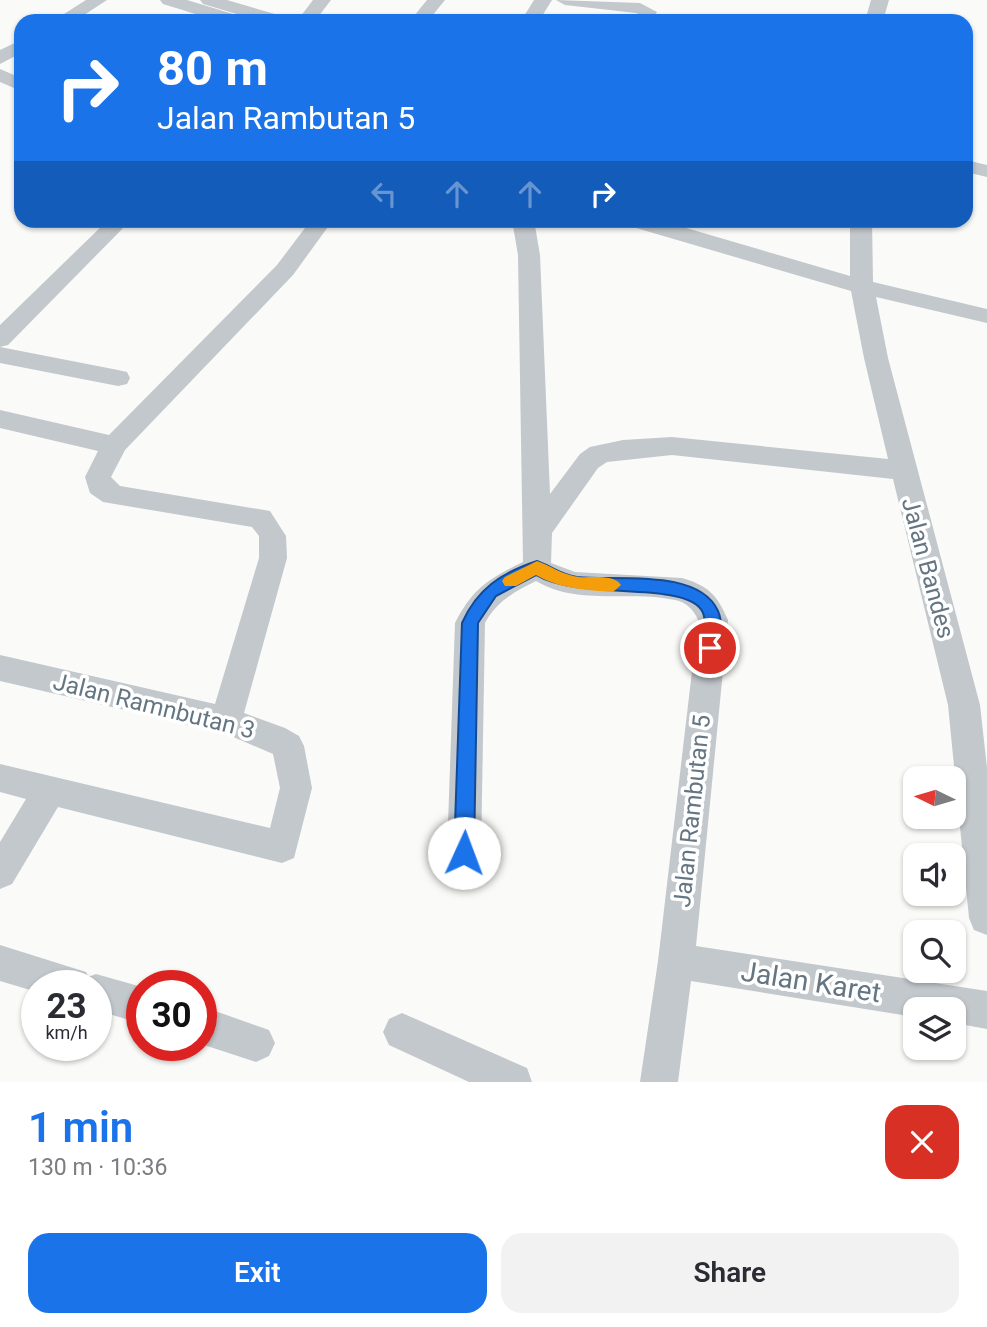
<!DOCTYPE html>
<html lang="en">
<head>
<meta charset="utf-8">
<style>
	body { margin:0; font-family:Roboto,sans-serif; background:#f2f2f3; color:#2b2b33; height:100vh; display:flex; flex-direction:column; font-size:26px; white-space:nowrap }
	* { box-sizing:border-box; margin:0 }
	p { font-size:23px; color:#7c7c81 }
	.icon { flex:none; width:38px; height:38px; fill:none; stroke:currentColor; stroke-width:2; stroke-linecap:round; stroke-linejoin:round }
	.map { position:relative; height:1082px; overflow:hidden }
	.sheet { display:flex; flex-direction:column; background:#fff; flex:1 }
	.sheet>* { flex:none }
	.guide { position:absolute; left:14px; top:14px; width:959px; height:214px; border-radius:21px; box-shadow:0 2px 5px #0004; background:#1a73e8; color:#fff; overflow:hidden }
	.needle { width:46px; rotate:275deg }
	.tools { position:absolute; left:903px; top:766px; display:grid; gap:14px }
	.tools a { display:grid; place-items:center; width:63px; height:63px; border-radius:14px; background:#fff; box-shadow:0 2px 5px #0004; font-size:35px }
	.speed { position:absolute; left:21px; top:970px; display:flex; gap:14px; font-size:35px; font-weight:700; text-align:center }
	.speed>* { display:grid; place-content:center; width:91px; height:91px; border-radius:50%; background:#fff; box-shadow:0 2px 5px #0004; line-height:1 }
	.speed small { font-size:18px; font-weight:400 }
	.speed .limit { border:10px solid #d22; background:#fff; color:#111 }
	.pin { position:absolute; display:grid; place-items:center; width:60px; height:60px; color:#fff; margin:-30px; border:4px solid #fff; border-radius:50%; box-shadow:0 2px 7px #0007 }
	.me { position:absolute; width:77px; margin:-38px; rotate:2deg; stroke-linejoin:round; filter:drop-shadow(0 0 5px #0008) }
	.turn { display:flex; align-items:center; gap:24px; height:147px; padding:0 28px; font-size:32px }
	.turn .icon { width:91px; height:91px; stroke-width:2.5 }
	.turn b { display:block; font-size:49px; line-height:60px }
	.lanes { display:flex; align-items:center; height:66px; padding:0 28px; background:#0003; justify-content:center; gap:35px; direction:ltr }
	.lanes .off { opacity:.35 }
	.round { display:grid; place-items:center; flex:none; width:74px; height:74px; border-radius:21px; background:#f2f2f3 }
	.headline { display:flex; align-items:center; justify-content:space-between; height:119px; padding:0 28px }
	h1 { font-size:42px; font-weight:600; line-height:52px; color:#1a73e8 }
	.cta { display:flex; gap:14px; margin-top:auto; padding:14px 28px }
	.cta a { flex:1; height:80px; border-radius:21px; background:#1a73e8; color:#fff; font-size:28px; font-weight:600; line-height:80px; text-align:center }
	.cta a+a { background:#f2f2f3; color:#2b2b33 }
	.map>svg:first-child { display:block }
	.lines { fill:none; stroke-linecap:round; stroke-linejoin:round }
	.street { fill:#c3c8cc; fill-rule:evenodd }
	.route { fill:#1a73e8; stroke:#114b97; stroke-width:2 }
	.slow { fill:#f59e0b }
	.labels { text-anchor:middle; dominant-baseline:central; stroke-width:7; stroke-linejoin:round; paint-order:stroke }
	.street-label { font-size:24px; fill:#657683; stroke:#fff }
	.near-street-label { font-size:28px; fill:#657683; stroke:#fff }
</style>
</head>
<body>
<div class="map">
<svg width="987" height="1082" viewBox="0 0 987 1082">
	<rect width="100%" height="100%" fill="#fafaf8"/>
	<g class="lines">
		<g class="street">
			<path d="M86,0h21l-32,21h-22z"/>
			<path d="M160,0h27l46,14 3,4 -2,3h-16l-55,-17z"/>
			<path d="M200,0h27l58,17 3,4h-28l-57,-17z"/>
			<path d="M313,0h18l-16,21h-18z"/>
			<path d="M427,0h18l-17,21h-18z"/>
			<path d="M534,0h18l-13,21h-18z"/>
			<path d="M556,0l84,3 17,9 -5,9h-18l4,-7 -2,-1 -71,-8z"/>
			<path d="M871,0h18l-6,21h-18z"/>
			<path d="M21,40v13l-21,11v-14z"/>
			<path d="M0,69l21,9v13l-21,-9z"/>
			<path d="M966,160l21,5v12l-21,-5z"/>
			<path d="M108,220h23l-123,125 -8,2v-22z"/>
			<path d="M311,220h22l-40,55 -168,175 -14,27 9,9 150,25 16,25 1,22 -43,155 41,15 14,8 5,10 8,42 -18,70 -12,5 -224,-56 -46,77 -12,5v-47l26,-43 -26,-7v-28l270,64 10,-40 -7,-34 -49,-21 -224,-52v-26l215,49 44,-146v-22l-7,-9 -149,-25 -13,-9 -5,-16 13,-26 -98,-23v-18l109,25 168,-170z"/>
			<path d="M512,220h22l6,35 10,239 30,-40 10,-7 33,-7 49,-3 216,22 -24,-101 -13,-67 -225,-66 -2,-5h35l191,56v-56h22l1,62 114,27v14l-111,-26 12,61 92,347 7,63v167l-13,-5 -5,-12 -21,-213 -55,-226 -221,-24 -65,7 -9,6 -46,65 -1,30 24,9 107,6c27,8 35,17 46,42l-32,326 291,45v38l-33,-6v-13h-39v7l-224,-36 -13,101h-38l18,-121 40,-341c-4,-10 -12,-18 -23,-20 -45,-10 -97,6 -139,-19 -21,10 -40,21 -51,42l-4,230 -5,11 -12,5 -12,-5 -5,-11 8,-230c18,-35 33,-44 68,-61l-5,-307z"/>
			<path d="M0,347l118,23 9,2 3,6 -3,6 -9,2 -118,-23z"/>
			<path d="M0,945l86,27 2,5 8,-3 46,13v37l-46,-14v-25h-59v7l-37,-11z"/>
			<path d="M201,1006l68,24 6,13 -6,13 -13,6 -55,-18z"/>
			<path d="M402,1013l125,55 5,14h-63l-80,-37 -6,-13 6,-13z"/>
		</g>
	</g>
	<path class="route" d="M537,561c14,5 25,14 40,16 40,4 122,-9 141,34 5,12 4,30 -2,42h-12c-7,-14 8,-33 -5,-46 -24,-25 -121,-7 -163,-32l-40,21 -18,27 -4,230 -3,6 -7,3 -7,-3 -3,-6 8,-230c15,-34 39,-50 75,-62z"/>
	<path class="slow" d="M537,561c14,5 26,14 42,16 12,1 35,-3 42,8l-8,7c-27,-2 -53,-3 -77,-17l-20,11h-11l-3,-5 3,-4z"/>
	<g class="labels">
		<g class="street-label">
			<text transform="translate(928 568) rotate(75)">Jalan Bandes</text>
			<text transform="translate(154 706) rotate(14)">Jalan Ramnbutan 3</text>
			<text transform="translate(692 811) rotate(-84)">Jalan Rambutan 5</text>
		</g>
		<g class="near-street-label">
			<text transform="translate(811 982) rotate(9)">Jalan Karet</text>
		</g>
	</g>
</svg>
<div class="tools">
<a><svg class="needle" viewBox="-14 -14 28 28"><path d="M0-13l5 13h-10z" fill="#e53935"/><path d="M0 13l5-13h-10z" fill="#7c7c81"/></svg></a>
<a><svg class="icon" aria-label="sound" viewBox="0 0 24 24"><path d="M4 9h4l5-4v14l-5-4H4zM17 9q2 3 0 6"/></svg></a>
<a><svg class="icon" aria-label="search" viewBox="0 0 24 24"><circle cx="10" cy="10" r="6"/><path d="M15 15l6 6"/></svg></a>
<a><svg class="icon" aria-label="layers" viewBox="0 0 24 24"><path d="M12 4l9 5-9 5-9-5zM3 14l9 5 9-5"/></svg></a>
</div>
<div class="speed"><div>23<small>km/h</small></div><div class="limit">30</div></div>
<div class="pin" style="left:710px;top:648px;background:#d93025"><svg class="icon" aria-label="arrive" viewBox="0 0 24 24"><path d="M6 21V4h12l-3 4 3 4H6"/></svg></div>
<svg class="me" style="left:464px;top:853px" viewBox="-20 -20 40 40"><circle r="19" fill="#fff"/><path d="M0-13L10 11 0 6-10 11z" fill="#1a73e8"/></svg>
<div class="guide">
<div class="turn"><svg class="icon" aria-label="right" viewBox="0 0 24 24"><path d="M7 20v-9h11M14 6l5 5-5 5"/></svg><div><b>80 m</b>Jalan Rambutan 5</div></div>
<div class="lanes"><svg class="icon off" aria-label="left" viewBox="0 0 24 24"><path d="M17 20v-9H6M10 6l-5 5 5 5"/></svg><svg class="icon off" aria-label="ahead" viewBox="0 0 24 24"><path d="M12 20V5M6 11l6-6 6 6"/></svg><svg class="icon off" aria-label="ahead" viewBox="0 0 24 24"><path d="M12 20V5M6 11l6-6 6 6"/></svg><svg class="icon" aria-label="right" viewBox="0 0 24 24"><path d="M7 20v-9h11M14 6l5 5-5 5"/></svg></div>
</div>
</div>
<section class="sheet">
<div class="headline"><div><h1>1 min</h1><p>130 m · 10:36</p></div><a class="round" style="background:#d93025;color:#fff"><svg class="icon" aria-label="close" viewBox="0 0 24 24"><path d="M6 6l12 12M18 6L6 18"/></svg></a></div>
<div class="cta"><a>Exit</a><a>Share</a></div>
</section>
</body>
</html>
